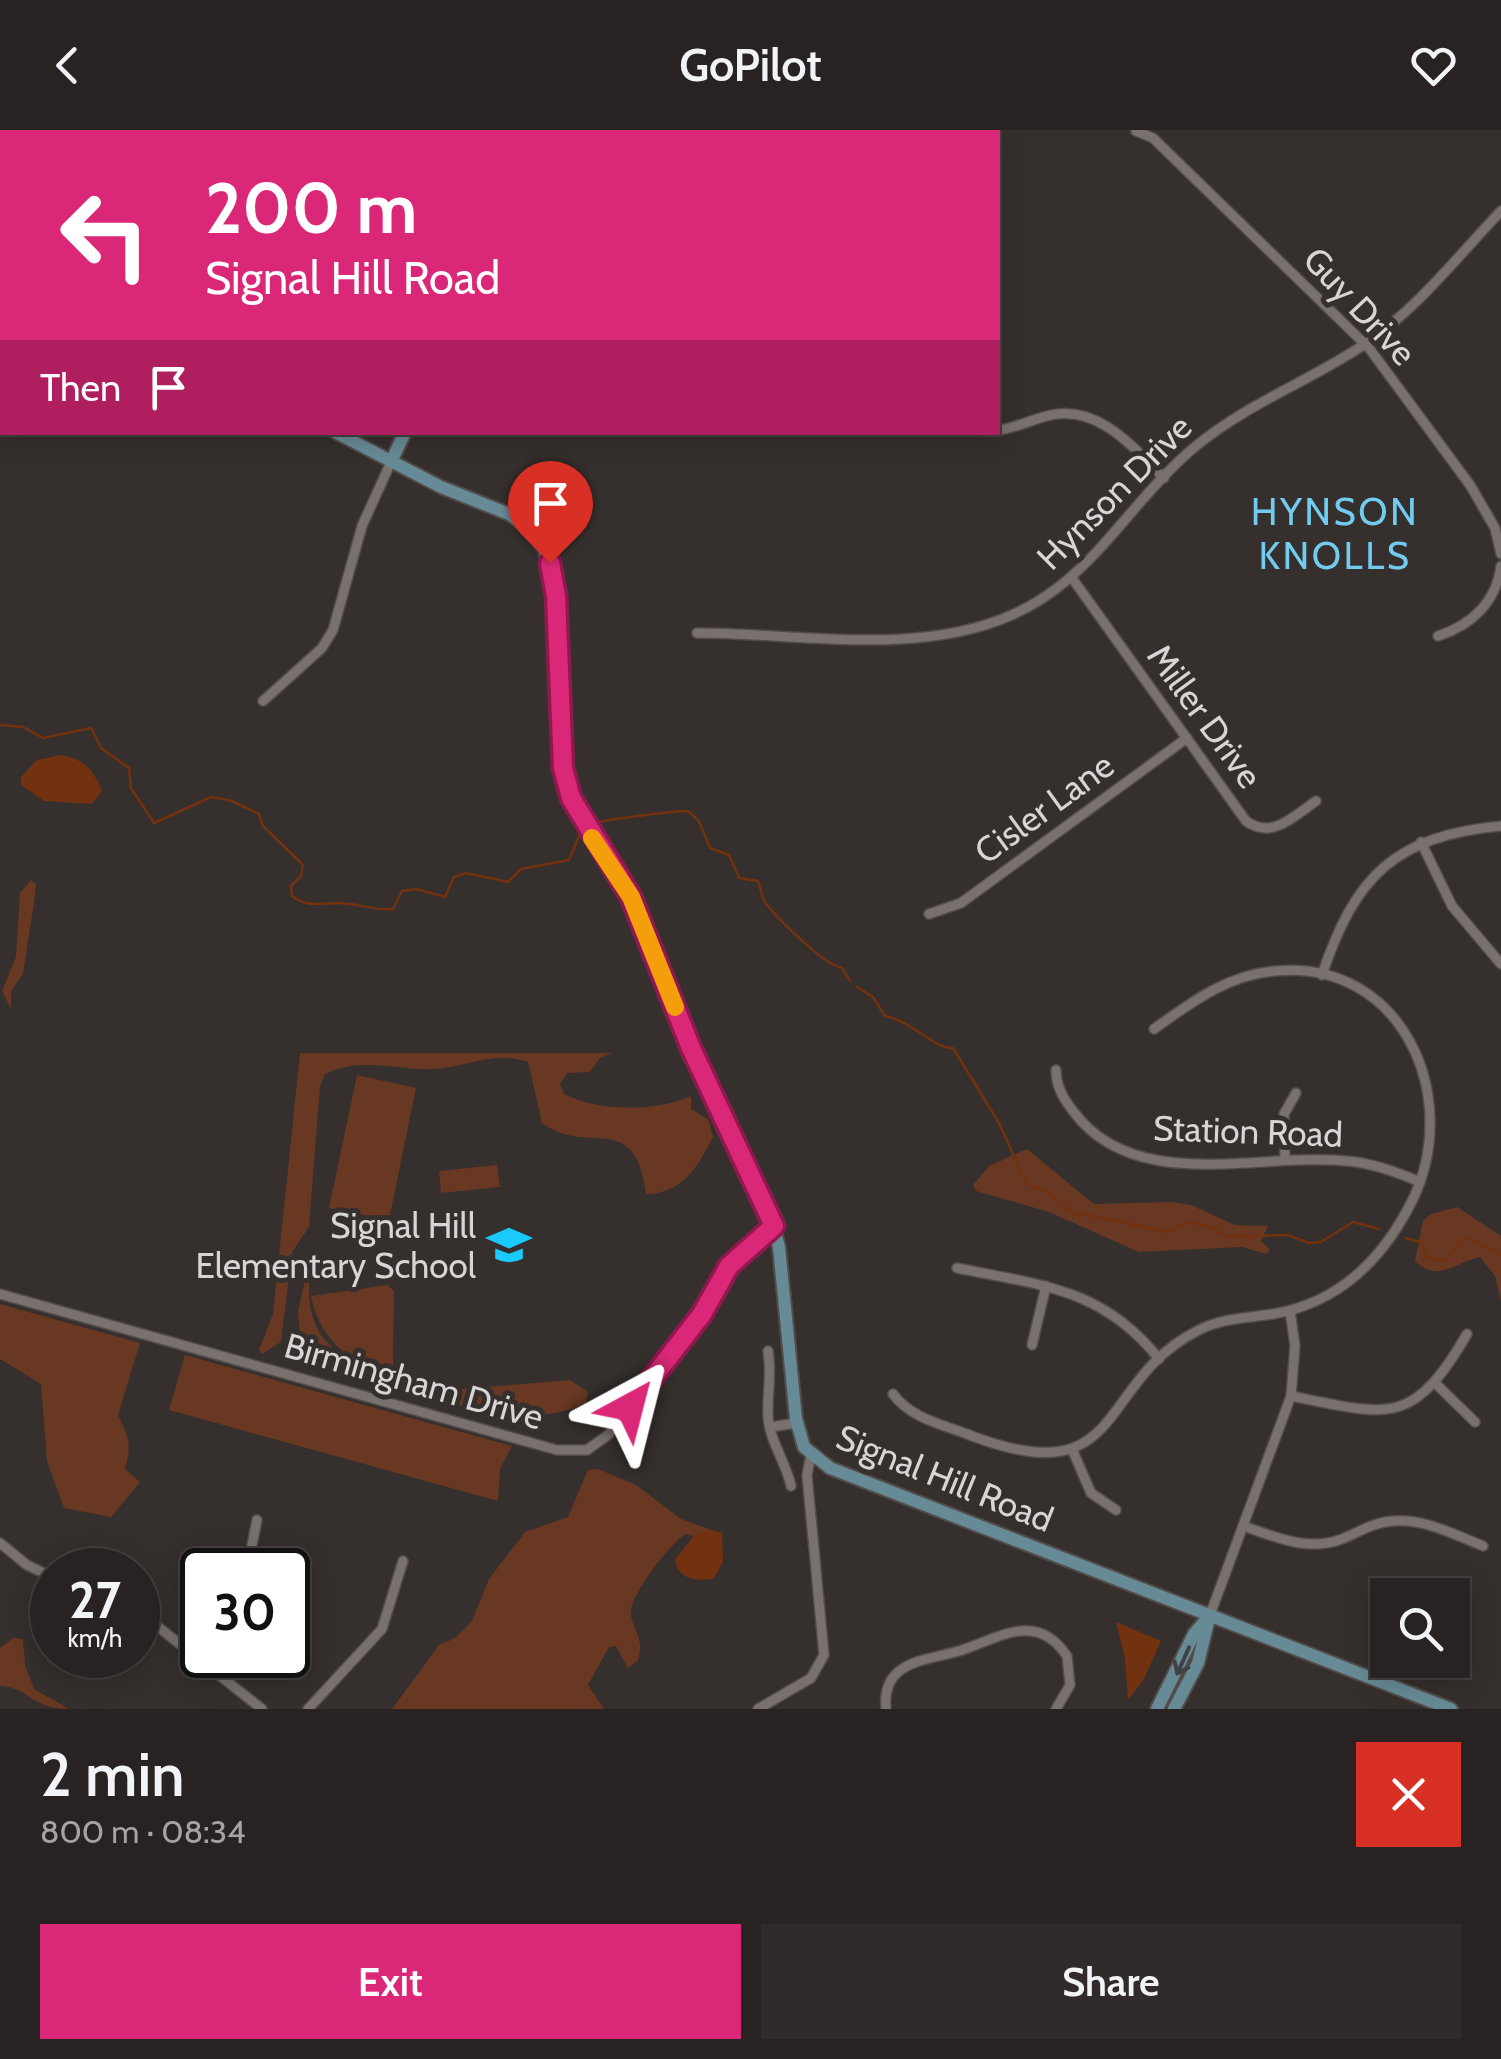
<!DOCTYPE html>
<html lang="en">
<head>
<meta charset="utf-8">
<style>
	body { margin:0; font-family:Cabin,sans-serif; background:#302b2a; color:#f1f3f6; height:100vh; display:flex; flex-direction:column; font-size:38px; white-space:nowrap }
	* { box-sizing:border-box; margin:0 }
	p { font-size:32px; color:#a5a4a5 }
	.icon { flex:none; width:55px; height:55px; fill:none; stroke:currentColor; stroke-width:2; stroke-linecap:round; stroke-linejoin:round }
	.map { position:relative; height:1579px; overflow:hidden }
	.drawer { display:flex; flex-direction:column; background:#282322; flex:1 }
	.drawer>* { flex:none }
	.guide { position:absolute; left:0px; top:0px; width:1000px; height:305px; box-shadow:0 5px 25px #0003,0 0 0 2px #444040; background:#db2777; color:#fff; overflow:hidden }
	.tools { position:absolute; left:1370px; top:1448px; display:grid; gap:20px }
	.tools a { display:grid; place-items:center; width:100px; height:100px; border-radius:0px; background:#282322; box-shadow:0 5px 25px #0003,0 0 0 2px #444040; font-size:50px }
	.speed { position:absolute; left:30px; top:1418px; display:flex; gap:20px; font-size:50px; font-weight:700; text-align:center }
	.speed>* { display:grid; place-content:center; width:130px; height:130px; border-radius:50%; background:#282322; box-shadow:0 5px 25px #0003,0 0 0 2px #444040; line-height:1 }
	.speed small { font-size:25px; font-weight:400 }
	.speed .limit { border:5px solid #111; border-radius:15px; background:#fff; color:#111 }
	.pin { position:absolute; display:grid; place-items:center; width:85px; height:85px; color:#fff; margin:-102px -42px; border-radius:50% 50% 50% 0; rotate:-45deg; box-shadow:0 0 10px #0007 }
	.pin .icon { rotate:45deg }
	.me { position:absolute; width:110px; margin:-55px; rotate:38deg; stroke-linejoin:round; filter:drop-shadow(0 0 8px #0008) }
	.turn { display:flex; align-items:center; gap:35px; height:210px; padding:0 40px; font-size:45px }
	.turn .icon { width:130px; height:130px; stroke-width:2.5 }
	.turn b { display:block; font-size:70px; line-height:85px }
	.then { display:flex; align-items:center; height:95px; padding:0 40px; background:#0003; gap:20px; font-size:38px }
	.round { display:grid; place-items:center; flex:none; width:105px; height:105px; border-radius:0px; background:#302b2a }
	.head { display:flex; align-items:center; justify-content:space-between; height:170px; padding:0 40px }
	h1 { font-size:60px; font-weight:600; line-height:75px }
	.primary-button { display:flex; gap:20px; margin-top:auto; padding:20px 40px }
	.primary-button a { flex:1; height:115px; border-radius:0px; background:#db2777; color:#fff; font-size:40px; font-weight:600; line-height:115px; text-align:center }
	.primary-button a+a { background:#302b2a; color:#f1f3f6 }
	header { display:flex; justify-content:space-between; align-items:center; height:130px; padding:0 40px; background:#282322; font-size:45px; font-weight:600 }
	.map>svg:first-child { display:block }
	.green { fill:#683822 }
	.water { fill:#73320f }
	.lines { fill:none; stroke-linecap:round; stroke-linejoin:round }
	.stream { stroke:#73320f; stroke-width:2.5 }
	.street-casing { stroke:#524c4a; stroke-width:12 }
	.secondary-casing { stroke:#524c4a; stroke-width:16 }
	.street { stroke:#78716e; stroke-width:9 }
	.secondary { stroke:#678b96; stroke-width:12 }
	.oneway { stroke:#3f4142 }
	.route-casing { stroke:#8e194d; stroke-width:25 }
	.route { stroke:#db2777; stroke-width:18 }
	.slow { stroke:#f59e0b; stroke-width:18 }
	.labels { text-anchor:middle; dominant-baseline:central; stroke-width:10; stroke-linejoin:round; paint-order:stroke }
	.street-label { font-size:35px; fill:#d9d5d4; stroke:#352f2d }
	.poi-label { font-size:35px; fill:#d9d5d4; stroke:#352f2d; text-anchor:end }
	.neighbourhood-label { font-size:38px; letter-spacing:2.5px; fill:#71ccef; stroke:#352f2d }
</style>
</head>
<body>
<header><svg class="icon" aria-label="back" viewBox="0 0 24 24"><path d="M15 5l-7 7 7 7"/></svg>GoPilot<svg class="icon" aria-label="heart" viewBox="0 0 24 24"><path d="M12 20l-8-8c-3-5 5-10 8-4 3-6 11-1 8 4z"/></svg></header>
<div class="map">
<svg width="1501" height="1579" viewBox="0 0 1501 1579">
	<rect width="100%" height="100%" fill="#352f2d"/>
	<g class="green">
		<path d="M31,750l5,4 -1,12 -12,78 -12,17v18l-9,-18 14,-34 4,-64z"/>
		<path d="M300,923h312l-12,5 -10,14 -23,1 -7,11 4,10c35,18 91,18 127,2v13l18,11 4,17c-15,30 -31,57 -67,57 -11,-87 -57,-36 -104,-71l-14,-61c-36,-13 -65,8 -101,7 -34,0 -70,-12 -102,5l-5,12 -11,141 -17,25 -11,90 -19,12 -3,-4 14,-36z"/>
		<path d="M357,945l59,13 -27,132 -60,-12z"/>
		<path d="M1027,1019l67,55 78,-2 19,3 44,20 33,1 -7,15 9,9 -4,4 -24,-7 -103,5 -90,-40 -73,-21 -3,-6 16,-19z"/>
		<path d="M497,1035l3,22 -59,6 -2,-22z"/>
		<path d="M1457,1077l44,29v65l-6,-25 -15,-19c-22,4 -42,27 -65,4l8,-40 8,-7z"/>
		<path d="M308,1136c2,13 0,27 2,40 8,44 38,51 72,69l-81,-27 -3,-36z"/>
		<path d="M387,1155l7,6 -1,77c-44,0 -74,-31 -82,-72z"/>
		<path d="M0,1174l140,39 -22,72c11,23 14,29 7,54l15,13 -29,35 -47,-9 -17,-47 -6,-77 -41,-25z"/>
		<path d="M185,1225l327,91 -12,23 -2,32 -329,-91z"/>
		<path d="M570,1250l18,12 -2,11c-39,19 -117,20 -147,-12z"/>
		<path d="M598,1339l38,16 45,34 31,11 -15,8 -11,-4c-15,8 -59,64 -55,82 5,19 13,24 7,44l-10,8 -12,-22 -7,1 -21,38 16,24h-212l47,-64 16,-7 17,-17 17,-42 36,-47 43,-15 20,-47z"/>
		<path d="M13,1508l10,1 2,26 9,24 35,20c-37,0 -41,-22 -69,-23v-38z"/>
	</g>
	<g class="water">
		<path d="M61,625c23,4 32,14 41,36l-10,13 -48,-3 -23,-16v-8l16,-17z"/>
		<path d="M712,1400l10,3 1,29 -9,16c-16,4 -36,2 -39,-18l18,-23z"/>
		<path d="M1116,1492l45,19 -17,38 -16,21 -3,-41z"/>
	</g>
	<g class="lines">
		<g class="stream">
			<path d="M0,595l23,2 20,11 48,-10 10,20 28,20 2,20 23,35 57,-26 21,4 27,13 4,12 40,39 -2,11 -10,10 1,10c16,12 28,7 46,7 19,0 35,8 55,6l9,-18 14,-2 29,8 9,-20 12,-4 42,9 13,-13 48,-9 12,-29"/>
			<path d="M592,694c9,-4 81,-13 96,-13l11,10 11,27 19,7 10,23 19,3c3,7 3,17 8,23 13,15 56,60 76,64l8,13"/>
			<path d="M857,857l16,10 12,19c29,6 47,32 68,32l46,75 27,60 20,9 33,25 4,-3 84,18 23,-10 22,5 14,10 62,-2 21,8 12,-1 32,-20 26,7"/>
			<path d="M1406,1108l17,5 1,14 21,4 15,-20 7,-3 34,16"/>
		</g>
		<g class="street-casing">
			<g id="street">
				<path d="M7,0v2"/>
				<path d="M1136,1l17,7 216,210 101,137 25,43 6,26"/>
				<path d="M0,85l2,-5"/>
				<path d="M998,300c19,-2 34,-11 53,-15 48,-10 83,33 113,63"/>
				<path d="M1072,448l174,243c26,19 48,-5 70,-20"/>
				<path d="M697,503c93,0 197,20 288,-8 103,-31 135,-116 211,-179 52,-43 114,-65 169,-102 52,-35 93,-88 136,-133"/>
				<path d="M1438,506c34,-11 58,-34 63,-70"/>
				<path d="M263,571l59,-53 11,-18 29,-104 29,-64"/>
				<path d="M1421,712l31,64 49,58"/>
				<path d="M929,784l32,-11 226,-165"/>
				<path d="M1322,845c33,-99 73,-139 179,-149"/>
				<path d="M1056,940c0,16 7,28 17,41 62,84 186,41 274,50 26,2 50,11 73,21"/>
				<path d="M1285,1030l-1,-46 12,-21"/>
				<path d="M957,1138c83,17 146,20 202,91"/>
				<path d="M0,1164l557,156h30l21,-15 94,-121 27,-48 45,-40"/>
				<path d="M1032,1215l14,-59"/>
				<path d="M768,1221c4,23 -1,43 0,65 1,24 18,46 23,70"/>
				<path d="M1436,1254l39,38"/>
				<path d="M893,1264c18,25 52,31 79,42 157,59 123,-55 227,-106 23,-12 48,-12 74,-16 66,-11 111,-56 140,-115 49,-103 -11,-240 -138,-228 -48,4 -83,31 -121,58"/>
				<path d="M1291,1266c98,20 122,31 176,-62"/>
				<path d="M770,1297l27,-4"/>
				<path d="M1072,1319l19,44 25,17"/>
				<path d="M1243,1396c33,11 65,26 99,13 17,-7 32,-17 51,-18 31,-3 62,14 90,25"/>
				<path d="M0,1413l27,22 25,12"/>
				<path d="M247,1440l10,-50"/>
				<path d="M138,1481l124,98"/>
				<path d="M1210,1485l81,-219 4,-50 -5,-35"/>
				<path d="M189,1521l13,-15"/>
				<path d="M308,1579l74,-80 21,-68"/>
				<path d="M758,1579l53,-31 13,-23 -17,-180 4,-21"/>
				<path d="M886,1579c-5,-50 42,-48 76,-59 39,-13 75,-39 105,6l3,29 -14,24"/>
			</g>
		</g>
		<g class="secondary-casing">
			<g id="secondary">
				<path d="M547,2l2,-2"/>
				<path d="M0,124l2,1"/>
				<path d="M335,302l106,55 68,27 22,16 13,19 11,34 8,185 8,31 69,116 51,133 77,160 11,39 17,172 8,28 26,21 621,241"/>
				<path d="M391,332l14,-30"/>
				<path d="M1157,1579l37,-75 16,-19"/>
				<path d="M1174,1579l24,-46 11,-45"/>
			</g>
		</g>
		<use href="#street" class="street"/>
		<use href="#secondary" class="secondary"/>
	</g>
	<defs><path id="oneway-shaft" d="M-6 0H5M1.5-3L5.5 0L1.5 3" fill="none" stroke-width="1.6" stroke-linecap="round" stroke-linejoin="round" transform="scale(2.5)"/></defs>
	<use class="oneway" href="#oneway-shaft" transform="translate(1183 1531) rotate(114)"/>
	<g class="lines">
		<g class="route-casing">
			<path id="route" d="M550,433l6,33 7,172 8,30 60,99 60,151 83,178 -45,40 -27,48 -72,93"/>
		</g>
		<use href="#route" class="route"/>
		<path class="slow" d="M592,708l39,59 44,110"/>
	</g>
	<defs>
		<g id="school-bare" transform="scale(3.45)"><path d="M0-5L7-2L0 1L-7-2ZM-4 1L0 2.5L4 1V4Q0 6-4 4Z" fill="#1acafc" stroke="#352f2d" stroke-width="2.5" paint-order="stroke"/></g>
	</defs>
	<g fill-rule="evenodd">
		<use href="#school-bare" x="509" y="1115"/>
	</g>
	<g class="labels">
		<g class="street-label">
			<text transform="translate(1360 176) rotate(47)">Guy Drive</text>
			<text transform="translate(1114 362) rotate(-45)">Hynson Drive</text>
			<text transform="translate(1205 586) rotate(54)">Miller Drive</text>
			<text transform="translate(1044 678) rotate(-36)">Cisler Lane</text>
			<text transform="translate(1248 1001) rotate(2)">Station Road</text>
			<text transform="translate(414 1251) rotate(16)">Birmingham Drive</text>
			<text transform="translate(945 1348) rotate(22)">Signal Hill Road</text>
		</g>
		<g class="poi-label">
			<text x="476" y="1095">Signal Hill<tspan x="476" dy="40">Elementary School</tspan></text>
		</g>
		<g class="neighbourhood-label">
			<text x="1335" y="381">HYNSON<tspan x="1335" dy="44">KNOLLS</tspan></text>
		</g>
	</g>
</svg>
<div class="tools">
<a><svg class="icon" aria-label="search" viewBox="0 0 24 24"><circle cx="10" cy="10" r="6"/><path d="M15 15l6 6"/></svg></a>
</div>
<div class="speed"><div>27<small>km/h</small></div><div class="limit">30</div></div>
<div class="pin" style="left:550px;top:433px;background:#d93025"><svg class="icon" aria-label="arrive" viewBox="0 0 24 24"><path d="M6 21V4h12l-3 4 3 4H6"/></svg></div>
<svg class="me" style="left:630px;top:1277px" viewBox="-20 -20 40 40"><path d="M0-17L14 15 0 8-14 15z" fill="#db2777" stroke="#fff" stroke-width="4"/></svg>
<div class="guide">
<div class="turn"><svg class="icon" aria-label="left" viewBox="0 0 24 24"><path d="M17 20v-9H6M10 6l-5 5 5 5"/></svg><div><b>200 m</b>Signal Hill Road</div></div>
<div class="then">Then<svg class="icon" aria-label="arrive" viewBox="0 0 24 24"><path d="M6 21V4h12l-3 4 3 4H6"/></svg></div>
</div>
</div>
<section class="drawer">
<div class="head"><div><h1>2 min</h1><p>800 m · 08:34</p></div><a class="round" style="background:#d93025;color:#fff"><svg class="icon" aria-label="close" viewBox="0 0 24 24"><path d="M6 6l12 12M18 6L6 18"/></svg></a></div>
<div class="primary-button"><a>Exit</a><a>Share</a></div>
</section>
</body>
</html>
